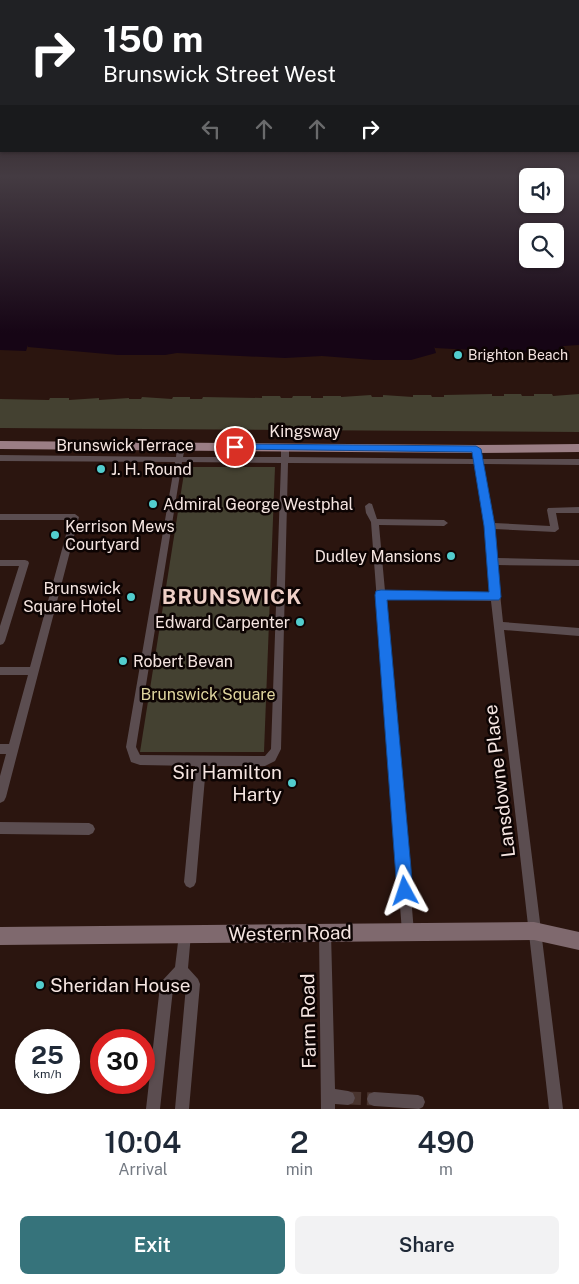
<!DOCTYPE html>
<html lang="en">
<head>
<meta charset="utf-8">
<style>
	body { margin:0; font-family:"Public Sans",sans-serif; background:#f2f2f3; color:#1f2937; height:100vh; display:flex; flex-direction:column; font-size:19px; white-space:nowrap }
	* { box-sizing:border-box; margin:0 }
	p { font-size:16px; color:#747a83 }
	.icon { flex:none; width:28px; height:28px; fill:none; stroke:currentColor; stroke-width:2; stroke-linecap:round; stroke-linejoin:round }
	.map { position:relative; height:1109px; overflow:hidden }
	.sheet { display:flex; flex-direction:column; background:#fff; flex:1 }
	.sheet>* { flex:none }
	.guide { position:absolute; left:0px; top:0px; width:580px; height:152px; box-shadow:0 1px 4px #0004; background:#202124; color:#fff; overflow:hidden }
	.fabs { position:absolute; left:519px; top:168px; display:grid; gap:10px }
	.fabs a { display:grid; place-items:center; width:45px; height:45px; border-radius:8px; background:#fff; box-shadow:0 1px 4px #0004; font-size:25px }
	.speed { position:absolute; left:15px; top:1029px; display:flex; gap:10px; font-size:25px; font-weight:700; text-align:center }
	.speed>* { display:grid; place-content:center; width:65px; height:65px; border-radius:50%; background:#fff; box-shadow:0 1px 4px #0004; line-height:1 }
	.speed small { font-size:12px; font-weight:400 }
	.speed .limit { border:8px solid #d22; background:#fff; color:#111 }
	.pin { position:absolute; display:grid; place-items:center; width:42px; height:42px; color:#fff; margin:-21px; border:2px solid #fff; border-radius:50%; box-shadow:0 1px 5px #0007 }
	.me { position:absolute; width:55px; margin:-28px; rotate:355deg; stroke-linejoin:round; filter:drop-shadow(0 0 4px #0008) }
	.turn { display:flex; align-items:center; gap:18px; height:105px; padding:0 20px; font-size:22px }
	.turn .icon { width:65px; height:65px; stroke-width:2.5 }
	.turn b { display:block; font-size:35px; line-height:42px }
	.lanes { display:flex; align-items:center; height:48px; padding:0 20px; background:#0003; justify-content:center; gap:25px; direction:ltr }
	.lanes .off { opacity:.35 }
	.eta { display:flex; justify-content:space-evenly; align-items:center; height:85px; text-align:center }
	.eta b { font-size:30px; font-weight:600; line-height:35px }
	.button { display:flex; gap:10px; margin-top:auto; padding:10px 20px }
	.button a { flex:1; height:58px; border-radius:8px; background:#36737b; color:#fff; font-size:20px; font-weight:600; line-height:58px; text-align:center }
	.button a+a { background:#f2f2f3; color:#1f2937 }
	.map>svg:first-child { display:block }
	.green { fill:#444131 }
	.water { fill:#160515; fill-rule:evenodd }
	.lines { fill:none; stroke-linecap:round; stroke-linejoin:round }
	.street-tunnel { stroke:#49342e; stroke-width:13; stroke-dasharray:13 6; stroke-linecap:butt }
	.street { fill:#5b4d50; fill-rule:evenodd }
	.secondary { fill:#7f696e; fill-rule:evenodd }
	.primary { fill:#9b7e85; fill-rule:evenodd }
	.route { fill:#1a73e8; stroke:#114b97 }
	.poi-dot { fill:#52cdce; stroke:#0d0403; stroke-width:2 }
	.labels { text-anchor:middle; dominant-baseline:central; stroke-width:5; stroke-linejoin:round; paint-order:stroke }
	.far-poi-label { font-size:14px; fill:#f5e5e1; stroke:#0d0403; text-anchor:start }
	.street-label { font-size:16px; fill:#f5e5e1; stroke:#0d0403 }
	.poi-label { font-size:16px; fill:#f5e5e1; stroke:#0d0403; text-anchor:start }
	.park-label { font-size:16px; fill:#dfd59e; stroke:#0d0403 }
	.near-poi-label { font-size:19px; fill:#f5e5e1; stroke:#0d0403; text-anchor:end }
	.near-street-label { font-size:19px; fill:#f5e5e1; stroke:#0d0403 }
	.district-label { font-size:21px; font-weight:bold; letter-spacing:1px; fill:#efd0c7; stroke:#0d0403 }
</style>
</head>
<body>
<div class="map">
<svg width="579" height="1109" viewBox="0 0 579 1109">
	<rect width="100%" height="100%" fill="#2b150f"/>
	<g class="green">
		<path d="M492,394v2h12v-2h17l1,2h12v-2h18l1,2 26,-2v38l-579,-4v-29l49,1 1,-2h19v2l30,-2v2l30,-2v1h12l1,-2 30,2 1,-2h17v2h12l1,-2 59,1v-2h18l1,2h11l1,-2h18v2h12v-2h18v1l30,-2 1,2h11v-2l30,2v-2h18l1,2h12v-2z"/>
		<path d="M185,467h90l-11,285h-124z"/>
	</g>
	<path class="water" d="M0,177h527l1,27h27v-27h24v168l-16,1 1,4 -34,3 -95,-5 -1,-2 2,7 -25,7h-37l-52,-4 -37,2 -108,-5 -12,2h-47l-90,-8v-2l-2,6 -26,-1zM528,231h27v28h-27z"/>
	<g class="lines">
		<path class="street-tunnel" d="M348,1098l26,1"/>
		<g class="street">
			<path d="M181,444l4,3 -2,10h98v-10l4,-3 4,3v10l185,2 -2,-10 4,-3 4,3 2,10h97v6l-96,-1 11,59 56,3 -3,-16 1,-2 31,-1v6h-23l3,16 -4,3 -61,-3 3,29 82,2v6l-82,-1 6,57 76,6v8l-75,-6 59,479h-14l-58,-508 -105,-2 28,333 -1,5 -5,1 -5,-1 -1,-5 -31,-410 -5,-9 -1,-7 4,-3 3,1 5,15 67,1 4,3 -4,3 -65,-1 6,66 105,2 -4,-67 -11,-62 -187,-1 -7,286 -6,12 -10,5h-59l-10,116 -2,4 -4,2 -4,-2 -2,-4 11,-116 -55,-1 -9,-3 -5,-15 49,-285 -175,-1v-6l176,2 1,-10zM182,462l99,1 -10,286 -6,7 -125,-1 -4,-8z"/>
			<path d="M0,514h75l4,3 -73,280 -2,4 -4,2v-27l6,-22h-6v-10h9l19,-69h-28v-8h30l40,-147h-70z"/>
			<path d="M0,560h25l3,1 1,2 -24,78 -2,3 -3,1v-19l19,-60h-19z"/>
			<path d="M0,822l89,1 4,2 2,4 -2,4 -4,2 -89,-1z"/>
			<path d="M325,927l5,1 1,5 4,156 13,2 5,2 2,5 -2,5 -5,2 -13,-1v5h-14l-2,-176 1,-5z"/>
			<path d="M185,928l5,1 1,5 -3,34 10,11 2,5 -11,125h-14l11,-123 -5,-6 -8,9 -13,120h-14l14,-123 2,-5 13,-14 4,-33 1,-5z"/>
			<path d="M374,1092l44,3 5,2 2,5 -2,5 -4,2 -45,-3 -5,-2 -2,-5 2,-5z"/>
		</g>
		<path class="secondary" d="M534,922l45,10v18l-45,-10 -534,5v-18z"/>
		<path class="primary" d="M0,441l476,4 103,-1v8l-103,1 -476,-4z"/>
	</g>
	<linearGradient id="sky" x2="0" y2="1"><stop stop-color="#180c08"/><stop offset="0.53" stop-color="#443b42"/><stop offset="1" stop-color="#443b42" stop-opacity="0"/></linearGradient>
	<rect width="579" height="333" fill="url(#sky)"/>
	<path class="route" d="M235,444l241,2 5,3 14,77 6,71 -2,3h-112l26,291 -3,6 -5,2 -6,-2 -2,-6 -22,-296 1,-4 5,-1 108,2 -5,-66 -12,-74 -241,-3v-4z"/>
	<g class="poi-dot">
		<circle cx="458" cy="355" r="5"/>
		<circle cx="101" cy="469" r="5"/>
		<circle cx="153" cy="504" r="5"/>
		<circle cx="55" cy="535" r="5"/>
		<circle cx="451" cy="556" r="5"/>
		<circle cx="131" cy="597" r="5"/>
		<circle cx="300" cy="622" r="5"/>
		<circle cx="123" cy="661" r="5"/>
		<circle cx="292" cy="783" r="5"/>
		<circle cx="40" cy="985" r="5"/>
	</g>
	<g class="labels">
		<g class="far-poi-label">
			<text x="468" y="355">Brighton Beach</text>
		</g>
		<g class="street-label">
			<text x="305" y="431">Kingsway</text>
			<text x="125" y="445">Brunswick Terrace</text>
		</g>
		<g class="poi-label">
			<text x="111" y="469">J. H. Round</text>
			<text x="163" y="504">Admiral George Westphal</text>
			<text x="65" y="526">Kerrison Mews<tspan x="65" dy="18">Courtyard</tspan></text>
			<text x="441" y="556" text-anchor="end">Dudley Mansions</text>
			<text x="121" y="588" text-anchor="end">Brunswick<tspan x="121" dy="18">Square Hotel</tspan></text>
			<text x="290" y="622" text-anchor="end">Edward Carpenter</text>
			<text x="133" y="661">Robert Bevan</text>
		</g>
		<g class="park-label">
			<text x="208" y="694">Brunswick Square</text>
		</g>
		<g class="near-poi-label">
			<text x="282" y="772">Sir Hamilton<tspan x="282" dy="22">Harty</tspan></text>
			<text x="50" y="985" text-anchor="start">Sheridan House</text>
		</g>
		<g class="near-street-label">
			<text transform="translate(499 781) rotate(-97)">Lansdowne Place</text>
			<text transform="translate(290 933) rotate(-1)">Western Road</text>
			<text transform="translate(308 1021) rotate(-91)">Farm Road</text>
		</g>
		<g class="district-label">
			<text x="232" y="596">BRUNSWICK</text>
		</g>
	</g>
</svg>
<div class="fabs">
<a><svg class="icon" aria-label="sound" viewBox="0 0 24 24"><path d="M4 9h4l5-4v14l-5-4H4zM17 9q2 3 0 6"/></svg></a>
<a><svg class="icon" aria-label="search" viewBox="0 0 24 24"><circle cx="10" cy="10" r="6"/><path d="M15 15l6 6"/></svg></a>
</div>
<div class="speed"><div>25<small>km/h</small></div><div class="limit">30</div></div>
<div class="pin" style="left:235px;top:447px;background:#d93025"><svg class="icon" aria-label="arrive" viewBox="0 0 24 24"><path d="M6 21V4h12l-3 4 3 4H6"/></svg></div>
<svg class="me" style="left:405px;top:891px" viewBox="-20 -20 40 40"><path d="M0-17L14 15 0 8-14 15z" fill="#1a73e8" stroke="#fff" stroke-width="4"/></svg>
<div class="guide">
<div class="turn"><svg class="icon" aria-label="right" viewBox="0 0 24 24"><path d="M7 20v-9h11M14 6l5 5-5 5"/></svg><div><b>150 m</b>Brunswick Street West</div></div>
<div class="lanes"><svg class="icon off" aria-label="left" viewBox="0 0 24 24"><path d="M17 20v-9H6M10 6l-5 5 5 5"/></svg><svg class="icon off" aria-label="ahead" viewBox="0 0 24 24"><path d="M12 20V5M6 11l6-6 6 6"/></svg><svg class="icon off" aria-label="ahead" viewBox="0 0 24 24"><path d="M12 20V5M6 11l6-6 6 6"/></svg><svg class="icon" aria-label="right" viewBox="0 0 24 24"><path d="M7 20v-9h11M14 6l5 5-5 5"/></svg></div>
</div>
</div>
<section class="sheet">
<div class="eta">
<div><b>10:04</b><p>Arrival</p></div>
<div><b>2</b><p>min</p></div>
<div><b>490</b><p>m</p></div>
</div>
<div class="button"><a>Exit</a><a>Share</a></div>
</section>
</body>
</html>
